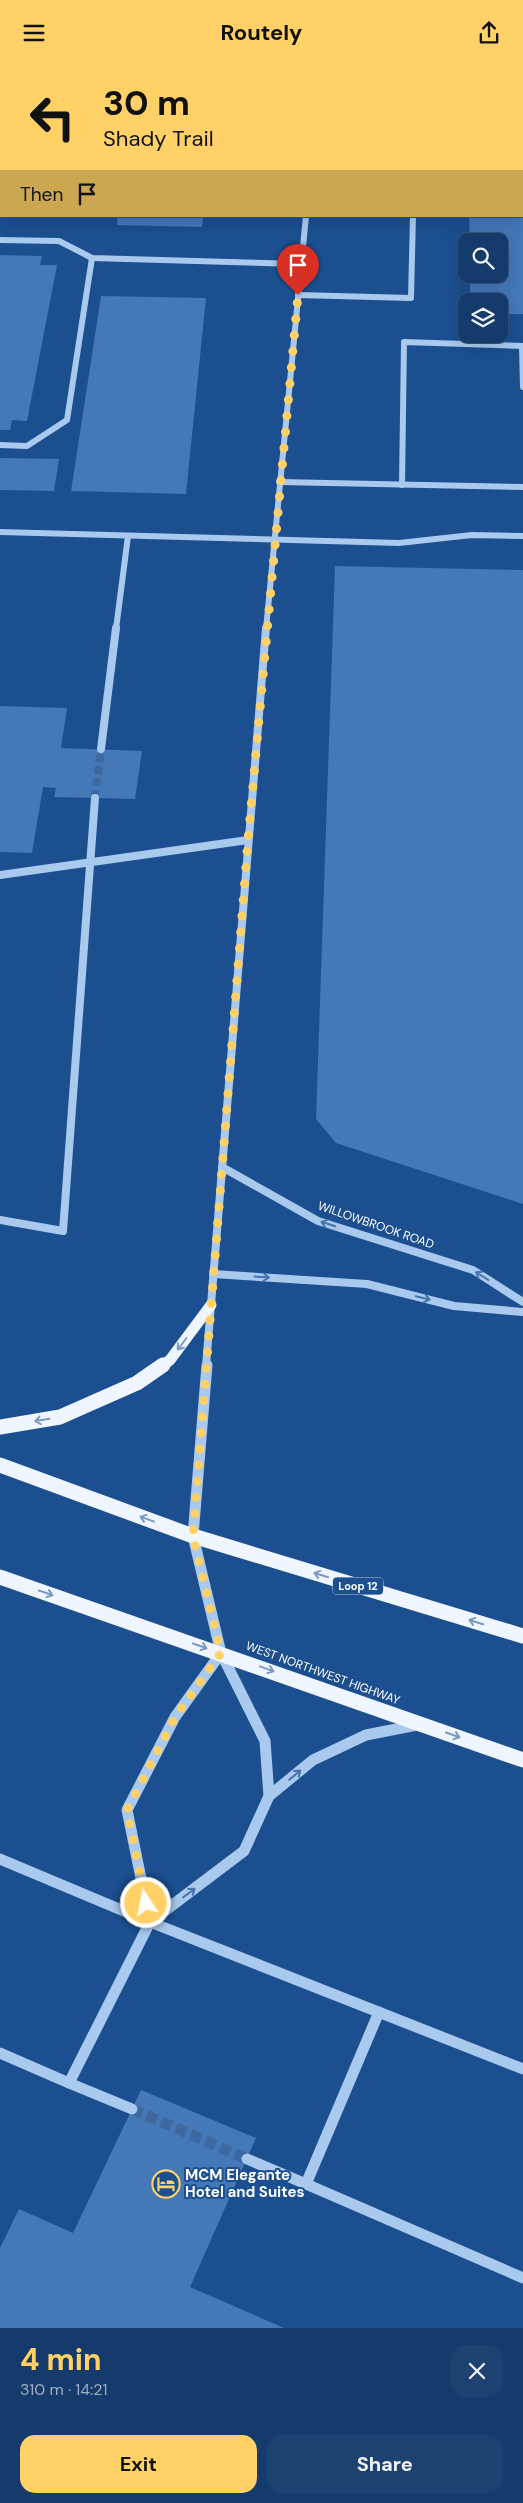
<!DOCTYPE html>
<html lang="en">
<head>
<meta charset="utf-8">
<style>
	body { margin:0; font-family:"DM Sans",sans-serif; background:#1d4271; color:#f1f3f6; height:100vh; display:flex; flex-direction:column; font-size:19px; white-space:nowrap }
	* { box-sizing:border-box; margin:0 }
	p { font-size:16px; color:#9dadc1 }
	.icon { flex:none; width:28px; height:28px; fill:none; stroke:currentColor; stroke-width:2; stroke-linecap:round; stroke-linejoin:round }
	.map { position:relative; height:2263px; overflow:hidden }
	.panel { display:flex; flex-direction:column; background:#143b6b; flex:1 }
	.panel>* { flex:none }
	.guide { position:absolute; left:0px; top:0px; width:524px; height:152px; box-shadow:0 5px 20px #0002,0 0 0 1px #33557e; background:#ffd166; color:#111; overflow:hidden }
	.buttons { position:absolute; left:458px; top:168px; display:grid; gap:10px }
	.buttons a { display:grid; place-items:center; width:50px; height:50px; border-radius:10px; background:#143b6b; box-shadow:0 5px 20px #0002,0 0 0 1px #33557e; font-size:25px }
	.pin { position:absolute; display:grid; place-items:center; width:42px; height:42px; color:#fff; margin:-51px -21px; border-radius:50% 50% 50% 0; rotate:-45deg; box-shadow:0 0 5px #0007 }
	.pin .icon { rotate:45deg }
	.me { position:absolute; width:55px; margin:-28px; rotate:349deg; stroke-linejoin:round; filter:drop-shadow(0 0 4px #0008) }
	.turn { display:flex; align-items:center; gap:18px; height:105px; padding:0 20px; font-size:22px }
	.turn .icon { width:65px; height:65px; stroke-width:2.5 }
	.turn b { display:block; font-size:35px; line-height:42px }
	.then { display:flex; align-items:center; height:48px; padding:0 20px; background:#0003; gap:10px; font-size:19px }
	.round { display:grid; place-items:center; flex:none; width:52px; height:52px; border-radius:15px; background:#1d4271 }
	.head { display:flex; align-items:center; justify-content:space-between; height:85px; padding:0 20px }
	h1 { font-size:30px; font-weight:700; line-height:38px; color:#ffd166 }
	.cta { display:flex; gap:10px; margin-top:auto; padding:10px 20px }
	.cta a { flex:1; height:58px; border-radius:15px; background:#ffd166; color:#111; font-size:20px; font-weight:700; line-height:58px; text-align:center }
	.cta a+a { background:#1d4271; color:#f1f3f6 }
	header { display:flex; justify-content:space-between; align-items:center; height:65px; padding:0 20px; background:#ffd166; color:#111; font-size:22px; font-weight:700 }
	.map>svg:first-child { display:block }
	.building { fill:#4478b7 }
	.lines { fill:none; stroke-linecap:round; stroke-linejoin:round }
	.minor-tunnel-far1 { stroke:#3d69a0; stroke-width:8; stroke-dasharray:8 4; stroke-linecap:butt }
	.minor-tunnel { stroke:#3d69a0; stroke-width:11; stroke-dasharray:11 5; stroke-linecap:butt }
	.minor-far2 { stroke:#a9c9ee; stroke-width:6 }
	.minor-far1 { stroke:#a9c9ee; stroke-width:8 }
	.minor { stroke:#a9c9ee; stroke-width:11 }
	.major-far1 { stroke:#f0f6ff; stroke-width:11 }
	.major { stroke:#f0f6ff; stroke-width:15 }
	.oneway { stroke:#4674ac }
	.oneway2 { stroke:#7b9ac1 }
	.route { stroke:#ffd166; stroke-width:9; stroke-dasharray:0 16.2 }
	.labels { text-anchor:middle; dominant-baseline:central; stroke-width:4; stroke-linejoin:round; paint-order:stroke }
	.shield { fill:#1b4f8f; stroke:#bbcadd; stroke-width:1 }
	.shield-label { font-size:11px; font-weight:bold; fill:#fff }
	.street-label { font-size:12px; fill:#fff; stroke:#1b4f8f }
	.near-poi-label { font-size:15px; font-weight:bold; fill:#fff; stroke:#1b4f8f; text-anchor:start }
</style>
</head>
<body>
<header><svg class="icon" aria-label="menu" viewBox="0 0 24 24"><path d="M4 6h16M4 12h16M4 18h16"/></svg>Routely<svg class="icon" aria-label="share" viewBox="0 0 24 24"><path d="M12 15V3M7 8l5-5 5 5M5 13v7h14v-7"/></svg></header>
<div class="map">
<svg width="523" height="2263" viewBox="0 0 523 2263">
	<rect width="100%" height="100%" fill="#1b4f8f"/>
	<g class="building">
		<path d="M118,151h85l-1,11 -85,-2z"/>
		<path d="M469,151h54v98h-24v-13h-29v-27h29v-33h-29z"/>
		<path d="M0,190l42,1 -2,9h17l-30,156 -15,-1 -2,10h-10z"/>
		<path d="M101,231l105,2 -20,196 -115,-3z"/>
		<path d="M0,393l59,1 -5,32 -54,-1z"/>
		<path d="M335,501l188,4v634l-187,-61 -20,-24z"/>
		<path d="M0,641l67,2 -6,40 81,3 -7,48 -81,-2 2,-9 -13,-1 -11,66 -32,-1z"/>
		<path d="M141,2025l115,48 -66,149 94,41h-284v-80l19,-39 54,24z"/>
	</g>
	<g class="lines">
		<path class="minor-tunnel-far1" d="M95,733l6,-49"/>
		<path class="minor-tunnel" d="M132,2044l115,50"/>
		<g class="minor-far2">
			<path d="M0,175l59,1 33,17 209,6"/>
			<path d="M298,230l113,3 2,-82"/>
			<path d="M522,281l1,41"/>
			<path d="M0,380l27,1 40,-26 25,-162"/>
			<path d="M279,417l244,5"/>
			<path d="M402,420l2,-143 119,4"/>
			<path d="M0,467l399,11 73,-8 51,1"/>
			<path d="M116,564l12,-93"/>
			<path d="M266,564l40,-413"/>
		</g>
		<g class="minor-far1">
			<path d="M101,684l15,-121"/>
			<path d="M0,810l248,-35"/>
			<path d="M222,1102l96,54 155,49 50,32"/>
			<path d="M0,1155l63,11 32,-433"/>
			<path d="M213,1209l154,10 87,22 69,6"/>
			<path d="M206,1301l60,-738"/>
		</g>
		<g class="minor">
			<path d="M207,1300l-14,171 28,117 44,88 4,55"/>
			<path d="M0,1794l150,63 373,147"/>
			<path d="M150,1857l-23,-112 48,-93 46,-64"/>
			<path d="M379,1947l-73,172 217,94"/>
			<path d="M0,1988l69,30 81,-161 94,-71 25,-55 44,-36 53,-25 51,-10"/>
			<path d="M69,2018l63,26"/>
			<path d="M247,2094l59,25"/>
		</g>
		<path class="major-far1" d="M162,1301l8,-6 41,-55"/>
		<g class="major">
			<path d="M0,1362l60,-10 77,-34 26,-18"/>
			<path d="M0,1400l193,71 330,100"/>
			<path d="M0,1512l523,183"/>
		</g>
	</g>
	<defs><path id="oneway-shaft" d="M-6 0H5M1.5-3L5.5 0L1.5 3" fill="none" stroke-width="1.6" stroke-linecap="round" stroke-linejoin="round" transform="scale(1.25)"/></defs>
	<g class="oneway">
		<use href="#oneway-shaft" transform="translate(328 1159) rotate(-162)"/>
		<use href="#oneway-shaft" transform="translate(482 1211) rotate(-148)"/>
		<use href="#oneway-shaft" transform="translate(262 1212) rotate(4)"/>
		<use href="#oneway-shaft" transform="translate(423 1233) rotate(14)"/>
		<use href="#oneway-shaft" transform="translate(295 1710) rotate(-40)"/>
		<use href="#oneway-shaft" transform="translate(189 1828) rotate(-37)"/>
	</g>
	<g class="oneway2">
		<use href="#oneway-shaft" transform="translate(182 1279) rotate(127)"/>
		<use href="#oneway-shaft" transform="translate(42 1355) rotate(170)"/>
		<use href="#oneway-shaft" transform="translate(147 1454) rotate(-160)"/>
		<use href="#oneway-shaft" transform="translate(321 1510) rotate(-163)"/>
		<use href="#oneway-shaft" transform="translate(46 1528) rotate(19)"/>
		<use href="#oneway-shaft" transform="translate(476 1557) rotate(-163)"/>
		<use href="#oneway-shaft" transform="translate(200 1581) rotate(19)"/>
		<use href="#oneway-shaft" transform="translate(267 1604) rotate(20)"/>
		<use href="#oneway-shaft" transform="translate(453 1670) rotate(19)"/>
	</g>
	<g class="lines">
		<path class="route" d="M146,1838l-19,-93 48,-93 46,-64 -28,-117 55,-696 50,-545"/>
	</g>
	<defs>
		<g id="hotel-ring" transform="scale(1.4375)"><circle r="9.5" fill="#1b4f8f" stroke="#ffd166" stroke-width="1.5"/><path d="M-6-4.5h1.5V1H6V5H4.5V3h-9V5H-6ZM-4 0a1.8 1.8 0 1 1 3.6 0ZM.5 0V-2.5h3Q6-2.5 6 0Z" fill="#ffd166"/></g>
	</defs>
	<g fill-rule="evenodd">
		<use href="#hotel-ring" x="166" y="2119"/>
	</g>
	<g class="labels">
		<rect class="shield" x="333" y="1512.5" width="50" height="17" rx="4"/>
		<g class="shield-label">
			<text x="358" y="1521">Loop 12</text>
		</g>
		<g class="street-label">
			<text transform="translate(376 1160) rotate(19)">WILLOWBROOK ROAD</text>
			<text transform="translate(323 1608) rotate(20)">WEST NORTHWEST HIGHWAY</text>
		</g>
		<g class="near-poi-label">
			<text x="185" y="2110">MCM Elegante<tspan x="185" dy="17">Hotel and Suites</tspan></text>
		</g>
	</g>
</svg>
<div class="buttons">
<a><svg class="icon" aria-label="search" viewBox="0 0 24 24"><circle cx="10" cy="10" r="6"/><path d="M15 15l6 6"/></svg></a>
<a><svg class="icon" aria-label="layers" viewBox="0 0 24 24"><path d="M12 4l9 5-9 5-9-5zM3 14l9 5 9-5"/></svg></a>
</div>
<div class="pin" style="left:298px;top:230px;background:#d93025"><svg class="icon" aria-label="arrive" viewBox="0 0 24 24"><path d="M6 21V4h12l-3 4 3 4H6"/></svg></div>
<svg class="me" style="left:146px;top:1838px" viewBox="-20 -20 40 40"><circle r="17" fill="#ffd166" stroke="#fff" stroke-width="3"/><path d="M0-11L8 9 0 5-8 9z" fill="#fff"/></svg>
<div class="guide">
<div class="turn"><svg class="icon" aria-label="left" viewBox="0 0 24 24"><path d="M17 20v-9H6M10 6l-5 5 5 5"/></svg><div><b>30 m</b>Shady Trail</div></div>
<div class="then">Then<svg class="icon" aria-label="arrive" viewBox="0 0 24 24"><path d="M6 21V4h12l-3 4 3 4H6"/></svg></div>
</div>
</div>
<section class="panel">
<div class="head"><div><h1>4 min</h1><p>310 m · 14:21</p></div><a class="round"><svg class="icon" aria-label="close" viewBox="0 0 24 24"><path d="M6 6l12 12M18 6L6 18"/></svg></a></div>
<div class="cta"><a>Exit</a><a>Share</a></div>
</section>
</body>
</html>
